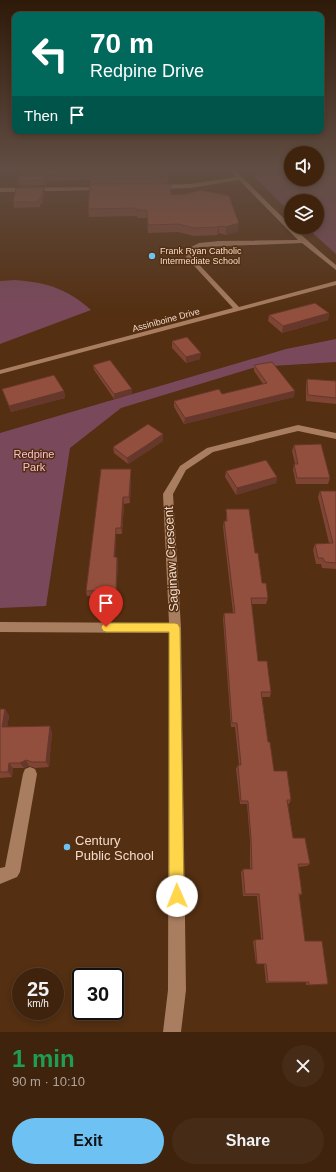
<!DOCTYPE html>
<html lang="en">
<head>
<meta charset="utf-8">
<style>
	body { margin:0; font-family:Arial,sans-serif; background:#462b16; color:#f1f3f6; height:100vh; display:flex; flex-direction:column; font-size:15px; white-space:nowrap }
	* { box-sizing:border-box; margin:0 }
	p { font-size:13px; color:#ada49d }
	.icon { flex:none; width:22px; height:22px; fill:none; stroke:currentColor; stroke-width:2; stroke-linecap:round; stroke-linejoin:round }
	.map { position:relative; height:1032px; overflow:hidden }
	.drawer { display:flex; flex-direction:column; background:#3f230d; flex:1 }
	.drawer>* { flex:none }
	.banner { position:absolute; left:12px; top:12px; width:312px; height:122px; border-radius:8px; box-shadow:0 2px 6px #0003,0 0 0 1px #58402e; background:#00695c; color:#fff; overflow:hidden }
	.fabs { position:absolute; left:284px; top:146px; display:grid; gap:8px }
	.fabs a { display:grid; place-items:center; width:40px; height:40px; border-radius:50%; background:#3f230d; box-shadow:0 2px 6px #0003,0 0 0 1px #58402e; font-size:20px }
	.speed { position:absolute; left:12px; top:968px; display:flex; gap:8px; font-size:20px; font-weight:700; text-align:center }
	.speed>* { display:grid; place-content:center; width:52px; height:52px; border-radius:50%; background:#3f230d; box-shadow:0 2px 6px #0003,0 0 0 1px #58402e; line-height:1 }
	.speed small { font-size:10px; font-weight:400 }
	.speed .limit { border:2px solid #111; border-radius:6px; background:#fff; color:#111 }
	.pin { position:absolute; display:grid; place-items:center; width:34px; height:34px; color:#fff; margin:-41px -17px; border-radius:50% 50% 50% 0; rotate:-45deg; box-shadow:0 0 4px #0007 }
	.pin .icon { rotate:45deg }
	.me { position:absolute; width:44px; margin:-22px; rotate:359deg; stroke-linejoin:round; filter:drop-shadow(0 0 3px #0008) }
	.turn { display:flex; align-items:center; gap:14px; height:84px; padding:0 12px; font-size:18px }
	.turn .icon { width:52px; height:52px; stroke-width:2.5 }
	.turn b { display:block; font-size:28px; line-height:34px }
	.then { display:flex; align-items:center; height:38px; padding:0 12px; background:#0003; gap:8px; font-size:15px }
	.round { display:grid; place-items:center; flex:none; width:42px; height:42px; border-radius:21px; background:#462b16 }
	.overview { display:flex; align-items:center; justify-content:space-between; height:68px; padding:0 12px }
	h1 { font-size:24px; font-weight:700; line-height:30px; color:#1e9e55 }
	.action { display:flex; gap:8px; margin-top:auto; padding:8px 12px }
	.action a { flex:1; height:46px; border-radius:24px; background:#6ec2f3; color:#111; font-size:16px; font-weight:700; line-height:46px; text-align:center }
	.action a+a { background:#462b16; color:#f1f3f6 }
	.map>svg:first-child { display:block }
	.green { fill:#79495b }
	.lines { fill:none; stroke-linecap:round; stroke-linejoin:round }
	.minor { fill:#a97d5f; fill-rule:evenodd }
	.wall { fill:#7e4434 }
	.shaded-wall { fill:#66372b }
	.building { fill:#924f3d; stroke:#66372b }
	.route { fill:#ffd54a; stroke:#a68a30 }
	.poi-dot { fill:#6ec2f3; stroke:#542f11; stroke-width:1.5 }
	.labels { text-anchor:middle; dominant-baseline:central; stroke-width:3; stroke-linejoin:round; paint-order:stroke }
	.far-poi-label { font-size:9px; fill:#f3dbcb; stroke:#542f11; text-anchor:start }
	.far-street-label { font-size:9px; fill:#f3dbcb; stroke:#542f11 }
	.park-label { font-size:11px; fill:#fbbed3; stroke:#542f11 }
	.near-street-label { font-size:13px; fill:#f3dbcb; stroke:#542f11 }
	.near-poi-label { font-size:13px; fill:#f3dbcb; stroke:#542f11; text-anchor:start }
</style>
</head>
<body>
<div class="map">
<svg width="336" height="1032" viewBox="0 0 336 1032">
	<rect width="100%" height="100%" fill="#542f11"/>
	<g class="green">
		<path d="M245,168h46v11h26v-11h19v86l-30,-27h11v-26h-26v12z"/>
		<path d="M15,280c33,3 51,8 76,30l-91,34v-63z"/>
		<path d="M336,339v23l-80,5 -135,41 -51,40 -24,158 -46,2v-175l286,-84z"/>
	</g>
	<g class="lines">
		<g class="minor">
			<path d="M228,168h5c33,33 66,67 103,97v5l-34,-27 -102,4 -6,3 -3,6 48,51 97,-26v4l-336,89v-4l233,-62 -47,-51 3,-9 10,-5 20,-2 79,-1 -59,-60 -49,8 -33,1 -3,-2 3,-2 33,-1 46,-7z"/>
			<path d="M105,187l-2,3 -103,2v-4z"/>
			<path d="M298,425l38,8v6l-38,-8 -85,21 -27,18 -13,24 8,134 5,362 -5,42h-18l5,-42 1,-357 -169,-1v-10l169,1 -6,-129 17,-28 27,-18z"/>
			<path d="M30,767l5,2 2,5 -17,98 -3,5 -17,7v-16l5,-1 18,-93 2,-5z"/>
		</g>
	</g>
	<g class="wall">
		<path d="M6,168h161l1,9v5l-5,1 8,12 67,36 -12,4 -7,-2 -2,2 -23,1 -16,-4 -30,1 -1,-15h-10v-2l-48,1 -1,-8 3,-25v-4l-44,1 -1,4 -27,1 -1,-5 2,-7z"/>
		<path d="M44,187l1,5 -3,12h-2v3l-26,1 -1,-6z"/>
		<path d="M329,313l-1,7 -46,13 -14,-12 1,-6z"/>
		<path d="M172,341l28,18 -14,4 -14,-15z"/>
		<path d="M93,365l39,29 -18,5 -20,-29z"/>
		<path d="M254,365l40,32 -110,27 -10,-17v-6l48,-7 41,-10 -9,-13z"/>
		<path d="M307,379l29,2v23l-30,-3v-16z"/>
		<path d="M2,389l62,2 1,7 -54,14 -7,-17z"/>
		<path d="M163,434v7l-15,10 -20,13 -14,-11 -1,-6z"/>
		<path d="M294,445l36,33 -2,6h-32l-3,-14 1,-6h1l-3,-13z"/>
		<path d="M131,469v6l-1,28 -6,1 -2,30h-6l-1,23h2l1,6 -2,33h-29l-1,-5z"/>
		<path d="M226,471l51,6 -1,6 -40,12 -11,-18z"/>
		<path d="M320,491h16v79v-1l-14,-1 -1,-4h-5l-3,-14 2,-6 14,-1 -11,-46z"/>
		<path d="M226,509l29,44 7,30 6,15 -2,6h-15l7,57 13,31 -1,5h-8l6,45 6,29 17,29 -2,4h-1l5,34 17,26 -3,2 -9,1 4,27 -3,2 6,45 23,43 -22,1v-3l-40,1 -2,-19h-8l-3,-23 2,-1 6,-1 -4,-43h-14l-2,-24 2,-3h7v-28l-3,-37h-7l-4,-35 2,-4h1l-4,-38h-4l-8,-108 1,-6h9l-10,-86 1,-6h2z"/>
		<path d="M0,709h5l4,7 -2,11 45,5 -3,35 -14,1 -6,-2 -5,2h-11l-1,9 -12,1z"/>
	</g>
	<g class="shaded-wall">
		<path d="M46,175l1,6 -1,4 -1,-5z"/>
		<path d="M44,187l1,5 -3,12 -1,-5z"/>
		<path d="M239,223l-1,8 -12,4v-8z"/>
		<path d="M219,226v7l-2,2 1,-8z"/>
		<path d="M329,313l-1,7 -46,13 1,-7z"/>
		<path d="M201,353l-1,6 -14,4v-6z"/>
		<path d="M132,389v5l-18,5v-5z"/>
		<path d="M64,391l1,7 -54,14 -2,-6z"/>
		<path d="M295,391l-1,6 -110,27 1,-6z"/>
		<path d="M163,434v7l-15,10 -20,13 -1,-6z"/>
		<path d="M131,469v6l-1,28 -1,-6z"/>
		<path d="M277,477l-1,6 -40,12 1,-7z"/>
		<path d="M123,497l1,7 -2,30 -1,-6z"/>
		<path d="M116,528v6l-1,29 -1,-6z"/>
		<path d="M117,557l1,6 -2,33v-6z"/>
		<path d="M5,709l4,7 -3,18 -4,-7z"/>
		<path d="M50,726l2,6 -3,35 -3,-5z"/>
		<path d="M26,760l3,6 -5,2 -4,-5z"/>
		<path d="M9,763l4,5 -1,9 -4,-5z"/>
	</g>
	<g class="building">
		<path d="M19,168h148l1,9 -77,2v-5l-45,1 -1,5 -27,1 4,-12z"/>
		<path d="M163,183l7,1 1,11 15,-1 15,-4 28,6 10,27 -13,4 -7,-1 -1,1 -24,1 -16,-4 -30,1 -1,-15h-10l-1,-2 -48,1 2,-25z"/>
		<path d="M44,187l-3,12h-2v3h-26l3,-14z"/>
		<path d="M315,303l14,10 -46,13 -14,-11z"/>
		<path d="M187,337l14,16 -15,4 -14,-16z"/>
		<path d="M110,360l22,29 -18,5 -21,-29z"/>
		<path d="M272,362l23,29 -110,27 -11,-17 45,-12 3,5 45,-11 -13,-18z"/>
		<path d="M54,375l10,16 -55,15 -7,-17z"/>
		<path d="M307,379l29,2v17l-28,-3z"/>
		<path d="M148,424l15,10 -16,11 -20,13 -14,-11z"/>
		<path d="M321,444l9,34h-33l-3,-14h4l-4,-19z"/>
		<path d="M266,460l11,17 -40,11 -11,-17z"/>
		<path d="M101,469h30l-2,28h-6l-2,31h-5l-2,29h3l-1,33 -30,1z"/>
		<path d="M320,491h16v72l-11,-1 -2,-4h-5l-3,-14 18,-1z"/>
		<path d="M226,509h23l6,44h3l4,30h4l2,15h-17l7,63h9l4,31h-10l7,50h2l4,29h13l4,29h-4l6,38h12l5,26h-12l4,30h-3l6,47h17l6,43 -19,1v-3h-41l-2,-18h-9l-2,-24 8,-1 -4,-45h-14l-2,-25h9l-1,-31 -3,-37h-7l-3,-36h3l-4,-42h-5l-8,-110h11l-11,-92h3z"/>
		<path d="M0,709h5l-3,18 48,-1 -4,36h-14l-6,-2 -6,3h-11l-1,9h-8z"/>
	</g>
	<linearGradient id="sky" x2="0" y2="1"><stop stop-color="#2e1a09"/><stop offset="0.54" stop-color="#614d43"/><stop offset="1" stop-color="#614d43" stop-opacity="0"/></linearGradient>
	<rect width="336" height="313" fill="url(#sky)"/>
	<path class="route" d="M106,623h69l3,1 2,4 4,268 -2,5 -5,2 -5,-2 -3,-5v-264h-63l-3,-1 -2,-4 2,-3z"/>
	<g class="poi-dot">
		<circle cx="152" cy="256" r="4"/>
		<circle cx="67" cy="847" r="4"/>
	</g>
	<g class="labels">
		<g class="far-poi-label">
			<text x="160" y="251">Frank Ryan Catholic<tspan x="160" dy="10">Intermediate School</tspan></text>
		</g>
		<g class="far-street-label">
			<text transform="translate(166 320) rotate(-15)">Assiniboine Drive</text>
		</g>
		<g class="park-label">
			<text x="34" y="454">Redpine<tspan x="34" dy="13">Park</tspan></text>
		</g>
		<g class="near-street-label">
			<text transform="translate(171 559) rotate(-93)">Saginaw Crescent</text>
		</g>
		<g class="near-poi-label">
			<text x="75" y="840">Century<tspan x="75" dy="15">Public School</tspan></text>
		</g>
	</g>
</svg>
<div class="fabs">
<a><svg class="icon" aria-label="sound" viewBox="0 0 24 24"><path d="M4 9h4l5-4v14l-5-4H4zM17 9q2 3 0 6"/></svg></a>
<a><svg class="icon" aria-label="layers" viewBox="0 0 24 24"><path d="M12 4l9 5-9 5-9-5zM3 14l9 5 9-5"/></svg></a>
</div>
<div class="speed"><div>25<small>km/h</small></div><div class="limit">30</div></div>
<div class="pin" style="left:106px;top:627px;background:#d93025"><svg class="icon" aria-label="arrive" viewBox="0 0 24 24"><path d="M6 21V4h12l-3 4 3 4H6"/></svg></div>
<svg class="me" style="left:177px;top:896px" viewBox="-20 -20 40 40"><circle r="19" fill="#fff"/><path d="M0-13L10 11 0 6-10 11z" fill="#ffd54a"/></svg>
<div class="banner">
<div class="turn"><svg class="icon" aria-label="left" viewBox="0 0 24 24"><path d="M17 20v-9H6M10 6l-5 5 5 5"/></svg><div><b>70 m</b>Redpine Drive</div></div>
<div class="then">Then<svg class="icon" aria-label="arrive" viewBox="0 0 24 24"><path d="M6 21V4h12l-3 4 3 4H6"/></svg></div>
</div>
</div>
<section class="drawer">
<div class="overview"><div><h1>1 min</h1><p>90 m · 10:10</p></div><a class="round"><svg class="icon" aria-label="close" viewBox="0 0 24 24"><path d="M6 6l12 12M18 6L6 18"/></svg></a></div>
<div class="action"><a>Exit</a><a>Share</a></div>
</section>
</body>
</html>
